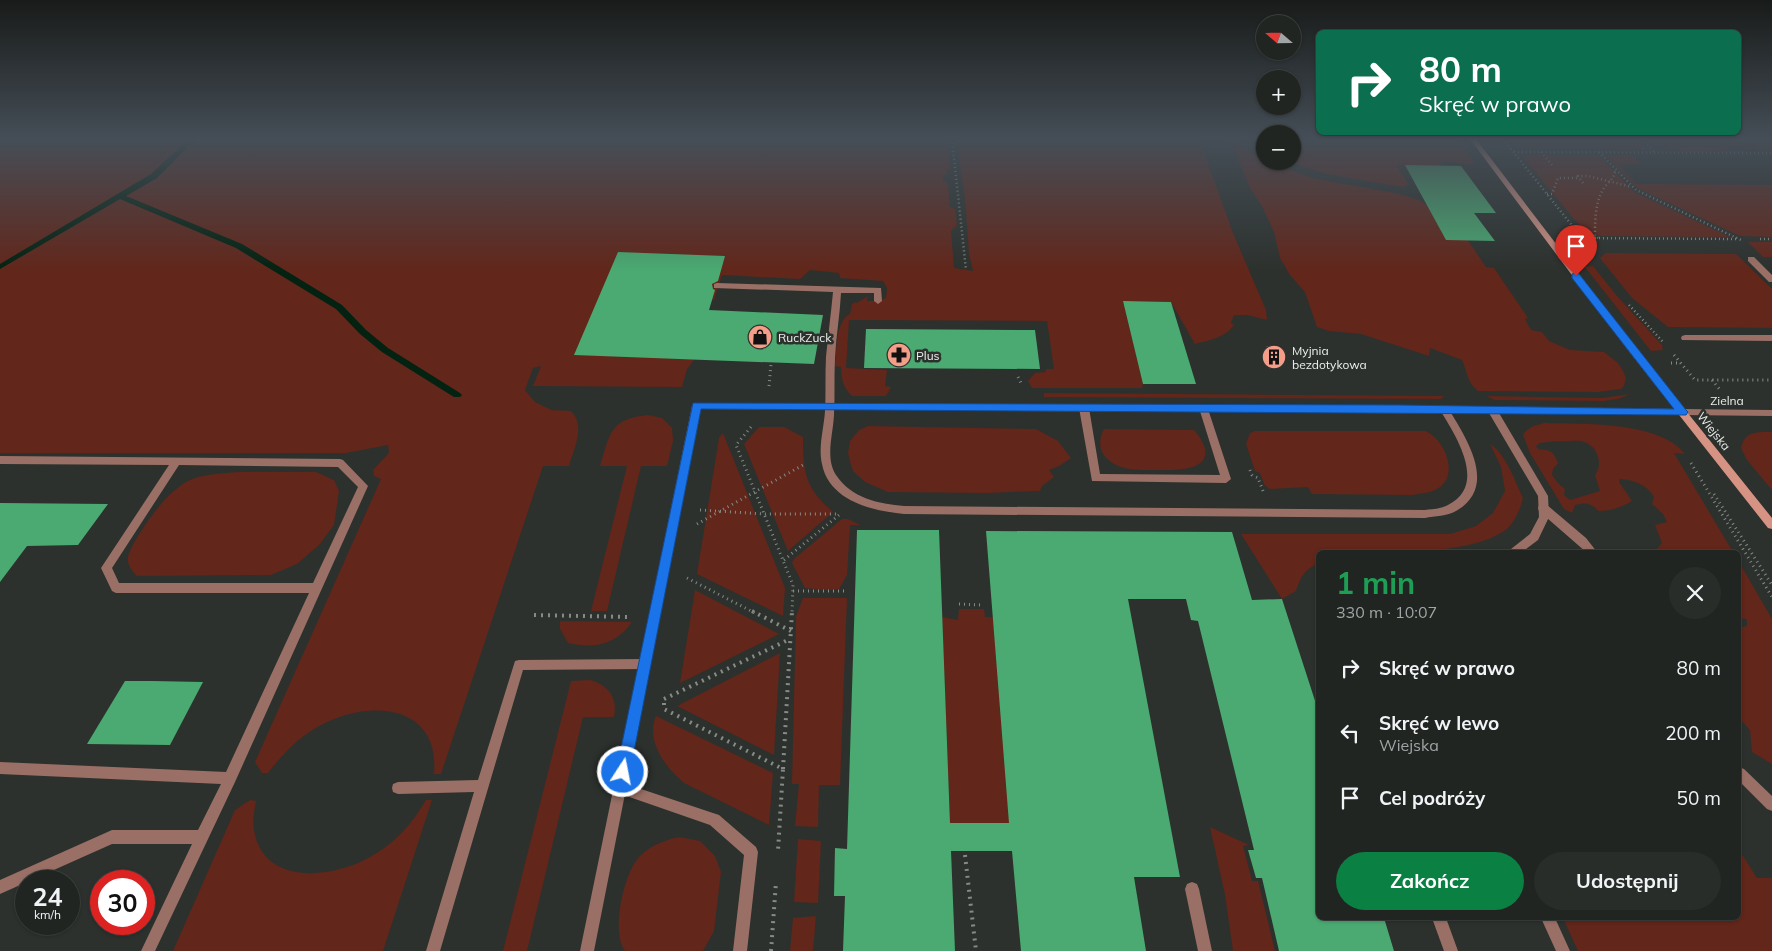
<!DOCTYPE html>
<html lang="pl">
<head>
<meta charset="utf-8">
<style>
	body { margin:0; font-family:Mulish,sans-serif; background:#292d2a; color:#f1f3f6; height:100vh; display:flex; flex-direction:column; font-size:19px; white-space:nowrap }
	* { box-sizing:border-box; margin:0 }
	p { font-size:16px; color:#a2a5a5 }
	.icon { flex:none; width:28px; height:28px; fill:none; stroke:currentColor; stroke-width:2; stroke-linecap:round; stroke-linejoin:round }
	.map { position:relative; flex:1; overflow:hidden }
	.sheet { position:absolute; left:1316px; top:550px; width:425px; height:370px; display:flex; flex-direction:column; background:#212522; border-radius:8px; box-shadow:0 1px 4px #0004,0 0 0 1px #3e4240 }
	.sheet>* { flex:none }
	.hud { position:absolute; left:1316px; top:30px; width:425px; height:105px; border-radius:8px; box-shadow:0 1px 4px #0004,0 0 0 1px #3e4240; background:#0b6e4f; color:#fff; overflow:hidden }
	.needle { width:32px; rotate:290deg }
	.controls { position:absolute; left:1256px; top:15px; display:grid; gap:10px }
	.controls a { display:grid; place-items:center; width:45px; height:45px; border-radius:50%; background:#212522; box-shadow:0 1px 4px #0004,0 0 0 1px #3e4240; font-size:25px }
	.speed { position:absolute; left:15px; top:870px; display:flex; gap:10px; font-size:25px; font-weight:700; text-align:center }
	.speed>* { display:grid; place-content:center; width:65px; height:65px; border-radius:50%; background:#212522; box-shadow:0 1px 4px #0004,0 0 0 1px #3e4240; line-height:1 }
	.speed small { font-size:12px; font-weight:400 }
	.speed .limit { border:8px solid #d22; background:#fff; color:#111 }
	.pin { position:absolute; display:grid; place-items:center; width:42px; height:42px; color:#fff; margin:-51px -21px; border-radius:50% 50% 50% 0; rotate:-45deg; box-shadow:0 0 5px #0007 }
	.pin .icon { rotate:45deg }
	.me { position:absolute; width:55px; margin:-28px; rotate:11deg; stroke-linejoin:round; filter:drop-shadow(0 0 4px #0008) }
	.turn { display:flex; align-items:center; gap:18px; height:105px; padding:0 20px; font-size:22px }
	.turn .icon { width:65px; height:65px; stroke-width:2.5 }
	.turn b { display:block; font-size:35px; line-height:42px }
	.round { display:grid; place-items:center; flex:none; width:52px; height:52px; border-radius:26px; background:#292d2a }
	.overview { display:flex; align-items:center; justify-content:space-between; height:85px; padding:0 20px }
	h1 { font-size:30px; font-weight:700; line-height:38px; color:#1e9e55 }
	.action { display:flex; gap:10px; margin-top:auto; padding:10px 20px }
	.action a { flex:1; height:58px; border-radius:30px; background:#0b8043; color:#fff; font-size:20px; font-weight:700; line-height:58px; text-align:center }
	.action a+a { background:#292d2a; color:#f1f3f6 }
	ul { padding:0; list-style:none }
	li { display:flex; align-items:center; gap:15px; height:65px; padding:0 20px }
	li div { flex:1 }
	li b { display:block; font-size:19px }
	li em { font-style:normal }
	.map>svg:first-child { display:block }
	.green { fill:#62261a; fill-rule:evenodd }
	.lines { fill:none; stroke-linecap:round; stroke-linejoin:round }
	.stream { fill:#032211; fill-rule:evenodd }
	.building { fill:#4aaa71 }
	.path-far2 { stroke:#868b87; stroke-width:2.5; stroke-dasharray:1 3; stroke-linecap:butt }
	.path-far1 { stroke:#868b87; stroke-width:3; stroke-dasharray:1 4; stroke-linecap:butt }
	.path { stroke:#868b87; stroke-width:4; stroke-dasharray:2 5; stroke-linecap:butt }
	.lane { fill:#9a7066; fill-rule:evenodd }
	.street { fill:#9a7066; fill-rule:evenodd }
	.secondary { fill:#d69384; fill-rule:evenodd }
	.route { fill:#1a73e8; stroke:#114b97 }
	.labels { text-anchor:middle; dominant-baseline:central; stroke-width:5; stroke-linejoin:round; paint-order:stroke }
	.poi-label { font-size:12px; fill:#ecf0ed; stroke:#2c312d; text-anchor:start }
	.street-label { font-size:12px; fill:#ecf0ed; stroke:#2c312d }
</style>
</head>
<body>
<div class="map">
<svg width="1772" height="951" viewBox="0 0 1772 951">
	<rect width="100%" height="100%" fill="#2c312d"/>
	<g class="green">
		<path d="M0,139h947l4,31 -5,-1 1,5 -5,3 6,8 2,22 5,2 2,16 -6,6 3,37 19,3 -4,-17 -4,-56 -9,-59h243l34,94 33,77 1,10 -20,-5h-13l-3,8 3,2c-9,13 -25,15 -39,19l-24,-42 -48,-1 20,83 -1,4h-110l-4,-7 7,-8 11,-1v-3h8l-7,-48 -198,-1 -3,48 41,2 -2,16 6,1 -5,9h-34c-9,-8 -11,-18 -11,-29l-6,-1c2,-15 0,-45 15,-52l2,-10 3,-2 2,1 11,-7 -1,5h11l8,-3 1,-10 -4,-7 -43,-3 -1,-5 -29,-3 -10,9 -78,-4 -8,25 -6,-1 -4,10 5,1 -15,50 -7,9 -5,18 -149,-1 8,-20 -8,2 -8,22 10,12 16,8 20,1c15,15 3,37 -2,55h-26l-102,308h-7c6,-68 -60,-75 -109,-51 -23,11 -41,29 -57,50h-6l-7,-11 126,-283 -7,-3 -1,-6 16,-17 -1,-8 -42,8h-346z"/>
		<path d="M1230,139h7l9,10 19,12 47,17 87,16 22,7 38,26 27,40 8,1 34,50 -3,1 6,11 11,2 7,9 21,9 34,2 14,11 5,8 3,7 -2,8 -3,3 -23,3 -120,-1c-11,-8 -11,-20 -16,-31l-32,-12 -1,8 -68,-22 -32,-3 -12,-4 -12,-35 -15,-17 -10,-17 -6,-26 -12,-26 -12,-18z"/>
		<path d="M1293,139h165l16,23 -3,2 -32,-3 6,10 -21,1 -5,-7h-23l12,19 -5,3 -76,-13 -41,-13h6z"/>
		<path d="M1508,139h129l9,10 -130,-1z"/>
		<path d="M1646,139h126v11l-44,-3 -1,4c-23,-1 -65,5 -81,-12z"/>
		<path d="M1527,155h71l36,37 96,45 -129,-1 -18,-6 -59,-72z"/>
		<path d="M1608,155h24l9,9 -23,1 18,19 136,1v52l-32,-1 -103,-48 -30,-31z"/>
		<path d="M1748,242h24v15h-9z"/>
		<path d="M1606,253l130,1 36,35v39l-104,-1 -36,-29 -32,-40z"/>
		<path d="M1593,266l24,30 45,49 1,5 -12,1 -66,-84z"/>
		<path d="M1044,393l400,3 -3,3 -397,-2z"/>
		<path d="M1630,394l-12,5 -14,2 -110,-1 -7,-4 115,2z"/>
		<path d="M648,415l14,3 10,10 1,13 -6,25h-26l-34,145h-16l36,-145h-27c10,-33 10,-47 48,-51z"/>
		<path d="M1544,423c38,1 116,-2 141,31l-11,-1 59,99h-85l-1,-2 10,-1 5,-6 -7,-18 12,-3 -4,-8 -11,-10 2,-7c-7,-12 -20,-17 -34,-18l-1,3 13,19c-10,6 -21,10 -33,10 -9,-8 -13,-9 -24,-6l-3,8 -8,-4 -34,-56 -7,-18c5,-8 11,-9 21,-12zM1556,441c9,1 17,-1 25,0 16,3 23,22 14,34l5,16 -30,9 -6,-5 1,-6 -8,-7 -5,-7 1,-6 5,-6c-4,-12 -8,-13 -20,-14l-2,-3 4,-3z"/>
		<path d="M868,426l168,3 22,12 13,17 -12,8 -10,4 5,7 -12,9 -2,5 -55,2 -97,-1 -23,-10 -12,-11 -2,-6 -3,-12 2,-12 9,-11z"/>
		<path d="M759,427h25l19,10c0,35 2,51 30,75l-45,39 -44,-107z"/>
		<path d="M1104,429l90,1c31,37 -7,41 -36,40 -19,0 -45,2 -56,-18 -3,-8 -2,-16 2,-23z"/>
		<path d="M1255,431h170c19,7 34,42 15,56 -8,6 -17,6 -27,8l-101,-1 -4,-7 -39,2 -5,-5 -4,-11 -5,-2 -9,-27 4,-11z"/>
		<path d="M1772,432v58l-25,-30 -6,-12c4,-17 15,-16 31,-16z"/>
		<path d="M723,433l62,155 -2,28 -86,-42 22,-136z"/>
		<path d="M1490,444c16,10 25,37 33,54 -3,12 -8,25 -19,33 -39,27 -137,21 -185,21v11c-15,7 -18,13 -23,28l-14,8 -41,-65h209l26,-8 17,-13 12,-22 -4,-24z"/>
		<path d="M316,472l18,8 5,11 -5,34 -14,19 -23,20 -26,11 -134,1c-15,-15 -9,-23 1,-40 12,-19 28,-42 48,-54 25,-15 99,-9 130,-10z"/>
		<path d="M842,519h6l12,6h-10l-3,50 -8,14 -12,1 -22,-2 -13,-25 2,-4z"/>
		<path d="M1739,562l33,57v145l-20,-12 -2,-22 -11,-12v-90l8,-2v-7l-8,-1z"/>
		<path d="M695,590l84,44 -99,49z"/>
		<path d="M803,598h44l-7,187h-21l-1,42 -23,-1 4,-42h-7l4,-168z"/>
		<path d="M959,609h25l1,8 27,1 -3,205h-59l-8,-206 16,3z"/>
		<path d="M560,621l72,1c-16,23 -38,27 -64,21l-8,-14z"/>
		<path d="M780,653l-6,102 -97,-49z"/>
		<path d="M591,680c18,6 27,18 23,37h-31l-56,234h-24l68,-270z"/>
		<path d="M656,716l117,57 -4,52 -85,-42c-18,-15 -39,-42 -28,-67z"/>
		<path d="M426,800h6l-49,151h-210l62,-141 15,-10 6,1c-2,11 -4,22 -1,34 13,52 80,42 115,22 24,-13 42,-33 56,-57z"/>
		<path d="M1210,827l39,18 -6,1 9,35h6l17,70h-42l-8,-56z"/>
		<path d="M679,837l21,4 15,15 6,16 -7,59 -11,20h-78c-14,-19 -2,-72 11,-90 10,-14 26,-20 43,-24z"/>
		<path d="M798,839l23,2 -3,62 -24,-1z"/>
		<path d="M1739,850l18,28h15v73h-194l-15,-33h176z"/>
		<path d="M816,916l-3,35h-23l3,-33z"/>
	</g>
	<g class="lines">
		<path class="stream" d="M189,139h7l-39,39 -31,18 116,48 100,61 24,25 22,18 72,45 2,2 -2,2h-6l-72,-45 -22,-18 -24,-25 -100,-61 -116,-49 -120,70v-5l151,-90z"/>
	</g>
	<g class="building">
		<path d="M1405,165l56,1 35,47h-22l21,28 -49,-1z"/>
		<path d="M618,252l107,4 -7,25 -6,3 1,5 2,1 -6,20 114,5 -9,49 -240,-9z"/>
		<path d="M1123,301l48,1 25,82h-53z"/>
		<path d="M866,329l169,1 5,39 -176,-1z"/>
		<path d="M0,503l108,1 -30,41 -51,1 -27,36z"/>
		<path d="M857,530h82l11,293h59l-23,-292 246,1 20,68 30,-1 37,114v205h65l10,33h-115l-17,-73h-6l-8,-28h6l-56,-229 -7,-1 -5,-21h-58l52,278h-46l12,74h-125l-9,-100h-61l4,100h-112l2,-55h-11l1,-48 12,1z"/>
		<path d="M125,681h27l51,1 -33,63 -83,-1z"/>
	</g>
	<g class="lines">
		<g class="path-far2">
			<path d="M952,139l14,131"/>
			<path d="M1503,139l79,99 5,13"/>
			<path d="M1642,139l12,13"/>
			<path d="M1514,152l258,1"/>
			<path d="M1541,152l11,13"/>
			<path d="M1599,152l37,38 107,51"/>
			<path d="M1583,183l-5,-7h10l44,11"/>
			<path d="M1547,194h5l6,-16h21"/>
			<path d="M1583,238l156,1"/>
			<path d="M1598,238l-3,-2c0,-16 0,-34 9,-48 4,-6 9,-8 11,-16h3"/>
			<path d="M1760,239h12"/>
			<path d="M1629,305l35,38"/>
		</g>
		<g class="path-far1">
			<path d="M1674,355l21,25h77"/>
			<path d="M1671,363h9"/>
			<path d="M1018,377l4,8"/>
			<path d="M1712,380l9,11"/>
			<path d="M769,386l2,-22"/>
			<path d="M751,427l-15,18 57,140 -1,28"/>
			<path d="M1691,463l81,134"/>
			<path d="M1250,470l2,5 6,3 5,13"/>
			<path d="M1714,494l58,91"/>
			<path d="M700,510l64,4h72"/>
			<path d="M697,524l106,-59"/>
			<path d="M784,560l55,-45"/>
			<path d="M687,578l68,35"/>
			<path d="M793,591h53"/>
			<path d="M959,604l23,1"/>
		</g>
		<g class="path">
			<path d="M752,611l39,20"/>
			<path d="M534,615l96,2"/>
			<path d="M664,699l126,-60"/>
			<path d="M664,703v6l119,60 -5,82"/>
			<path d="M783,769l9,-158"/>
			<path d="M965,855l11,96"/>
			<path d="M771,951l5,-69"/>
		</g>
		<g class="lane">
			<path d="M1748,257h6l18,18v7h-3l-21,-21z"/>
			<path d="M717,283l164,5 1,13 -4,3 -4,-3v-8h-33c-1,21 -5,43 -6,65 -1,19 0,38 -1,57 -1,20 -9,43 2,60 15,23 43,29 68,31l521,4c7,-1 16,-1 23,-5 40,-20 8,-69 -8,-95l5,-3 3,1c18,30 51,78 8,103 -9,5 -21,5 -31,7l-521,-4c-31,-3 -75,-13 -82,-50 -4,-17 2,-36 3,-53 1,-18 0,-36 1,-54 2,-22 5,-43 7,-65l-119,-4v-4z"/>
			<path d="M1685,335h87v6l-90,-1 -1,-2 1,-2z"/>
			<path d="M1084,405l5,3 11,66 120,1 -21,-67 2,-2h6l24,73 -5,4 -134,-2 -13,-73z"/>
			<path d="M0,456l340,3 3,1 25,26 -133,296 -80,169h-14l51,-107h-80l-112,50v-14l112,-50h86l23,-46 -221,-10v-12l226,10 83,-179h-193l-4,-2 -11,-23 68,-103 -169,-1zM179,465l159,2 20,20 -45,96h-194l-7,-15z"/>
			<path d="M1543,504l4,1 39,33 11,14h-11l-47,-41 -1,-3 1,-3z"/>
			<path d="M645,659l4,1 2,4 -2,4 -4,1 -122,1 -83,281h-14l48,-159 -76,2 -5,-2 -1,-4 1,-4 5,-2 80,-2 37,-119 4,-1z"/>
			<path d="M1739,767l5,2 28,27v15l-5,-2 -28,-28z"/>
			<path d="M620,782l99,33 37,32 2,5 -11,99h-14l11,-96 -34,-30 -95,-33 -1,-4 1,-4z"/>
			<path d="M1192,882l5,2 2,5 13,62h-14l-13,-62 2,-5z"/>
		</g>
		<g class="street">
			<path d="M697,403l701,3 374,4v6l-273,-3 49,83 1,21 -11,23 -16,12h-12l1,-3 19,-15 9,-17 -1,-21 -49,-83 -788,-4 -107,542h-14l112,-545z"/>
			<path d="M1432,918h14l12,33h-14z"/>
			<path d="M1541,918h14l15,33h-14z"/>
		</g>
		<path class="secondary" d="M1470,139h6l158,207 138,172v11l-4,-1 -140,-178z"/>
	</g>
	<linearGradient id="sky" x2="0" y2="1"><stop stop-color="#181b19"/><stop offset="0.51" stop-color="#454e57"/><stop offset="1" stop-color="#454e57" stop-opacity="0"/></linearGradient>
	<rect width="1772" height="272" fill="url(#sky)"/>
	<path class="route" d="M1576,273l3,1 107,136 2,2 -2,3 -985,-6 -71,363 -2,5 -5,2 -5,-2 -2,-5 77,-369 705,2 276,4 -102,-131v-4z"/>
	<defs>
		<g id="shop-disc" transform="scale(1.25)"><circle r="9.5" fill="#f49e8a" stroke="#2c312d"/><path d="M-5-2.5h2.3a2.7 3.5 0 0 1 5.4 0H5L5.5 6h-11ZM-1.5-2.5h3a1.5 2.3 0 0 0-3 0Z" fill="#111"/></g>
		<g id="pharmacy-disc" transform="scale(1.25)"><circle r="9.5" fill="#f49e8a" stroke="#2c312d"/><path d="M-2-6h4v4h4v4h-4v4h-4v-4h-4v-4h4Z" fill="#111"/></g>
		<g id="building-disc" transform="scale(1.25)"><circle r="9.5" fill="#f49e8a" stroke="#2c312d"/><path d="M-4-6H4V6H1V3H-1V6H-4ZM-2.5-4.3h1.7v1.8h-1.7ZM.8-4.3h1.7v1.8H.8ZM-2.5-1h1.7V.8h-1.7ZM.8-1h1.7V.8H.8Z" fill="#111"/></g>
	</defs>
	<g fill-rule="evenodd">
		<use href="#shop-disc" x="760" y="337"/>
		<use href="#pharmacy-disc" x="899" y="355"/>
		<use href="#building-disc" x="1274" y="357"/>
	</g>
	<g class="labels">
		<g class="poi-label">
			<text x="778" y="337">RuckZuck</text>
			<text x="1292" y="350">Myjnia<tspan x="1292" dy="14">bezdotykowa</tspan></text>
			<text x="916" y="355">Plus</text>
		</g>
		<g class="street-label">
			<text x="1727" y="400">Zielna</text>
			<text transform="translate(1714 431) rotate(51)">Wiejska</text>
		</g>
	</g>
</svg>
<div class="controls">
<a><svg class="needle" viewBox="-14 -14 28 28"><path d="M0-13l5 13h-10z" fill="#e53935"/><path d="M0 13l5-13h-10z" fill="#a2a5a5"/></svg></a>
<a>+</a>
<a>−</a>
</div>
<div class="speed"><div>24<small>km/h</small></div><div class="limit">30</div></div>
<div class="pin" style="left:1576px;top:276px;background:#d93025"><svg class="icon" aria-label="arrive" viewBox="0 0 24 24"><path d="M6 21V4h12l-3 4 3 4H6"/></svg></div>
<svg class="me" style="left:623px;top:772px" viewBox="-20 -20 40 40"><circle r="17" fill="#1a73e8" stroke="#fff" stroke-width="3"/><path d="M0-11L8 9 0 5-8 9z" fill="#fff"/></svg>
<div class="hud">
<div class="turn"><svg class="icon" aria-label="right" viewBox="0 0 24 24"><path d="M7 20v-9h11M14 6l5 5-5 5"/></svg><div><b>80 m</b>Skręć w prawo</div></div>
</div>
<section class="sheet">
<div class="overview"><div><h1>1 min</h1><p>330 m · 10:07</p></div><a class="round"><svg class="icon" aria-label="close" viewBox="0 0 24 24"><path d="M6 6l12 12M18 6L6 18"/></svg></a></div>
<ul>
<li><svg class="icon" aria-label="right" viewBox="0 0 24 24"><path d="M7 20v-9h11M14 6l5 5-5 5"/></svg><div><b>Skręć w prawo</b></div><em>80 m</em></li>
<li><svg class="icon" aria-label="left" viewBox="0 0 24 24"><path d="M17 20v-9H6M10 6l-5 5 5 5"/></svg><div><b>Skręć w lewo</b><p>Wiejska</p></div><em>200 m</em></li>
<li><svg class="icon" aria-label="arrive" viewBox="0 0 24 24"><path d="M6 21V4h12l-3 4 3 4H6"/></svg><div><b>Cel podróży</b></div><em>50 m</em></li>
</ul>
<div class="action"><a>Zakończ</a><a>Udostępnij</a></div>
</section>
</div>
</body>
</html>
